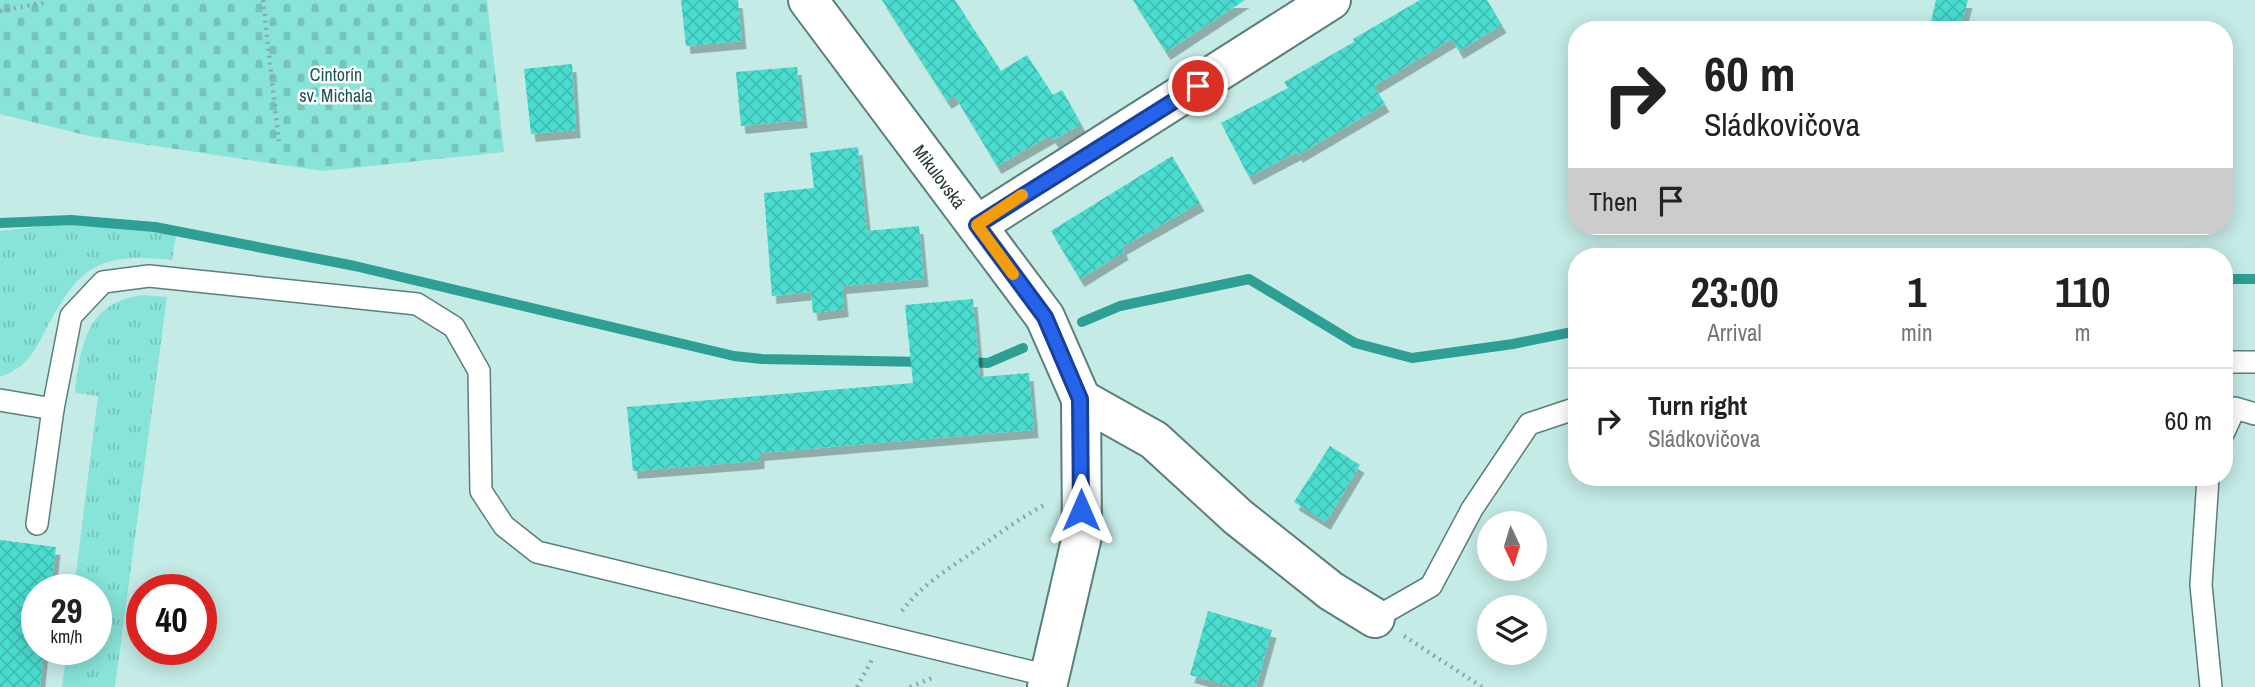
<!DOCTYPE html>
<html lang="en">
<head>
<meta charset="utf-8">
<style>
	body { margin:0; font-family:"Archivo Narrow",sans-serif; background:#f6f6f6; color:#222; height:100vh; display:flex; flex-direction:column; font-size:26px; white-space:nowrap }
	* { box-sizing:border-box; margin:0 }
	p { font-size:23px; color:#767676 }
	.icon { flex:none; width:38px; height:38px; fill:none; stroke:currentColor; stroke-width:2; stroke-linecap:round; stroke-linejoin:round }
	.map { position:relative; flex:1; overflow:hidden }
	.side { position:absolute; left:1568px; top:248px; width:665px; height:238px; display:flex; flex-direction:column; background:#fff; border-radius:28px; box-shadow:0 4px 18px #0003 }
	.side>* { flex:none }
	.guide { position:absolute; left:1568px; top:21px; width:665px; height:214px; border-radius:28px; box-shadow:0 4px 18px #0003; background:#fff; color:#222; overflow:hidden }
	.needle { width:46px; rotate:176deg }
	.controls { position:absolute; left:1477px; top:511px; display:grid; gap:14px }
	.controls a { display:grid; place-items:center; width:70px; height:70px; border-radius:50%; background:#fff; box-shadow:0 4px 18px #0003; font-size:35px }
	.speed { position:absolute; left:21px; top:574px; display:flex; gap:14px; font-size:35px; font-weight:700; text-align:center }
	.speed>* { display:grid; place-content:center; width:91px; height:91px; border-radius:50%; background:#fff; box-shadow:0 4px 18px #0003; line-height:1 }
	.speed small { font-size:18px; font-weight:400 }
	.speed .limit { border:10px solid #d22; background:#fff; color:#111 }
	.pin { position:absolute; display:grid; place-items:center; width:60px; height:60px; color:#fff; margin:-30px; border:4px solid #fff; border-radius:50%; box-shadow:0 2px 7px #0007 }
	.me { position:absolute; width:77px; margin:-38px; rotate:0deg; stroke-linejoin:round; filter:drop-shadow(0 0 5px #0008) }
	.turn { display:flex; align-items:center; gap:24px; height:147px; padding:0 21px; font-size:32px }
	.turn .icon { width:91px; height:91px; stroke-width:2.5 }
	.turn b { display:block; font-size:49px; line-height:60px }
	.then { display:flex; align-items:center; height:66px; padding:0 21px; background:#0003; gap:14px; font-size:26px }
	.eta { display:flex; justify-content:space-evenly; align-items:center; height:119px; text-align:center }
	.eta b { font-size:42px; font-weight:700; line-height:49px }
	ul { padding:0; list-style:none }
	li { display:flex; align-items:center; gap:21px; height:105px; padding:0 21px; border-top:2px solid #e0e0e0 }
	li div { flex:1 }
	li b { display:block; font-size:26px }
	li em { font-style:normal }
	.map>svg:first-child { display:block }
	.grass { fill:url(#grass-tufts) }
	.cemetery { fill:url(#cemetery-stones) }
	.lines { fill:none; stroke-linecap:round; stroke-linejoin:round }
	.stream { stroke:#2d9f95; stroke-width:10 }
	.building { fill:url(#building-cross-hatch); filter:url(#shadow) }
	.lane-casing { stroke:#5b7f7b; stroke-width:24 }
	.street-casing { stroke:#5b7f7b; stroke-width:42 }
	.secondary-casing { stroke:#5b7f7b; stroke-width:42 }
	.path { stroke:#8aa9a5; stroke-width:4.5; stroke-dasharray:2 5; stroke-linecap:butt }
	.lane { stroke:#fff; stroke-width:21 }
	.street { stroke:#fff; stroke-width:38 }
	.secondary { stroke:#fff; stroke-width:38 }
	.route-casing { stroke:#184099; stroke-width:18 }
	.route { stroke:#2563eb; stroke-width:12 }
	.slow { stroke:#f59e0b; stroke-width:12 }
	.labels { text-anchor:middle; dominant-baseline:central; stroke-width:5; stroke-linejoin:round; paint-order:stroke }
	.park-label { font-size:18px; fill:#195651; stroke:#fff }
	.street-label { font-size:18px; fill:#273735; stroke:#fff }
</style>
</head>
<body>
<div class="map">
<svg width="2255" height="687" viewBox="0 0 2255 687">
	<defs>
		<pattern id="grass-tufts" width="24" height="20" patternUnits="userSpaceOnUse" patternTransform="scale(1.75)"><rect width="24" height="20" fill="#88e3d9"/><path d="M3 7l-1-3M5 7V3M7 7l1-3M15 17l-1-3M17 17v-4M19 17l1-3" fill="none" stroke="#75c3bb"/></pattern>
		<pattern id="cemetery-stones" width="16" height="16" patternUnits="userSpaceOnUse" patternTransform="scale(1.75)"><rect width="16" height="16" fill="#88e3d9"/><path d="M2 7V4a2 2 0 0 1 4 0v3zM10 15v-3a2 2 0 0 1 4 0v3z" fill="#75c3bb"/></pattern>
		<pattern id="building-cross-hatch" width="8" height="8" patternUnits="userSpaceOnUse" patternTransform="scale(1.75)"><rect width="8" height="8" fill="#48dccf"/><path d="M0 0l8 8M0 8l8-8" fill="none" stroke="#3fbdb2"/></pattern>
		<filter id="shadow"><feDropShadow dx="4.5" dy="8" stdDeviation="0" flood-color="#0004"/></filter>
	</defs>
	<rect width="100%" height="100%" fill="#c4ebe6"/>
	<g class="grass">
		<path d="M71,223l105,11 -4,26c-76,-8 -93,7 -128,73 -12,23 -19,35 -44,44v-146z"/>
		<path d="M143,295l24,2 -52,390h-53l5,-38h29v-59h-22l24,-194 -23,-3c6,-49 11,-90 68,-98z"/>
	</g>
	<path class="cemetery" d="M0,0h487l17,152 -181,19 -234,-35 -89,-22z"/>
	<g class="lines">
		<g class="stream">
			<path d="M0,223l71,-3 84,7 200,39 379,90 28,3 163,3"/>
			<path d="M2224,279h31"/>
			<path d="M1082,322l38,-16 129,-27 106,64 57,15 101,-14 64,-13"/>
			<path d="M966,362l22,1 35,-15"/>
		</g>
	</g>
	<g class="building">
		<path d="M681,0h57l4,41 -56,5z"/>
		<path d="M882,0h73l46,71 26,-16 26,40 9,-5 19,34 -27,16 -3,-5 -54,31 -42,-70 -8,5z"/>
		<path d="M1133,0h112l-79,52z"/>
		<path d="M1420,0h67l15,25 -43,26 -7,-12 -78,47 11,18 -87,51 -1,-3 -48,25 -28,-54 67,-35 -4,-6 70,-40 -1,-3z"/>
		<path d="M1936,0h32l-8,30h-31z"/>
		<path d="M572,64l4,66 -45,4 -7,-65z"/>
		<path d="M797,67l6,53 -62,6 -5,-54z"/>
		<path d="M858,147l9,84 52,-5 5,53 -82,7 2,23 -31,4 -2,-21 -39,4 -8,-103 50,-5 -4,-35z"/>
		<path d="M1172,156l28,47 -78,44 2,5 -44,27 -29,-48z"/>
		<path d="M973,299l7,78 49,-4 5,57 -274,23v8l-127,10 -6,-64 286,-24 -8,-78z"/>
		<path d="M1330,446l30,19 -34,57 -32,-20z"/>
		<path d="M0,540l56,7 -5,43h-14v59h7l-4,38h-40z"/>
		<path d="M1208,611l64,19 -16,57h-23l-43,-12z"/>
	</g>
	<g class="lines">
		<g class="lane-casing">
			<g id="lane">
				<path d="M2224,362h31"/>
				<path d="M0,400l53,9"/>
				<path d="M2224,432l11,-24 20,6"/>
				<path d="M2208,478l-7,107 10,102"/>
				<path d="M37,524l16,-115 18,-93 32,-34 46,-6 268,28 37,23 25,44 2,120 23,35 33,26 512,124"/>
				<path d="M1375,618l56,-32 41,-77 57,-85 48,-16"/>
			</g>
		</g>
		<g class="street-casing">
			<g id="street">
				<path d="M977,225l354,-225"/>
				<path d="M1081,399l73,41 84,77 93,74 44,27"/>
			</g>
		</g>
		<g class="secondary-casing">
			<g id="secondary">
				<path id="s1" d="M808,0l237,317 36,82 1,137 -35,151"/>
			</g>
		</g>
		<g class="path">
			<path d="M263,0l16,143"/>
			<path d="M0,11l42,-8 2,-3"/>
			<path d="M902,611c18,-25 46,-42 71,-59 24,-17 47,-34 73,-48"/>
			<path d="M1404,636l78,51"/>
			<path d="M857,687l15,-27"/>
			<path d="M910,687l22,-9"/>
		</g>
		<use href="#lane" class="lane"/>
		<use href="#street" class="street"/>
		<use href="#secondary" class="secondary"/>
	</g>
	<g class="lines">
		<g class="route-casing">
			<path id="route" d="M1081,510l-1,-111 -35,-82 -68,-92 221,-139"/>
		</g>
		<use href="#route" class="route"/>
		<path class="slow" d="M1013,274l-36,-49 45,-30"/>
	</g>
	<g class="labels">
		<g class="park-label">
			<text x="336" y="74">Cintorín<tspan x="336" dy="21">sv. Michala</tspan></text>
		</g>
		<g class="street-label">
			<text stroke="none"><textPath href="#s1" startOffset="220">Mikulovská</textPath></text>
		</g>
	</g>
</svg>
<div class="controls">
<a><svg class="needle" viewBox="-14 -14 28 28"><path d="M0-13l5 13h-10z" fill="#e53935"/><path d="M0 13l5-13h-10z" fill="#767676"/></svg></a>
<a><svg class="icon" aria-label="layers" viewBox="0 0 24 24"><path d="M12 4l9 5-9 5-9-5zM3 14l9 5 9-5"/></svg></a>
</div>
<div class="speed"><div>29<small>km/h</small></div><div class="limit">40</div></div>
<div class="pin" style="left:1198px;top:86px;background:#d93025"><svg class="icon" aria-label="arrive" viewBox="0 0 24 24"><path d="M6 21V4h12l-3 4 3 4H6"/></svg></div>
<svg class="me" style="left:1081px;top:510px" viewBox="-20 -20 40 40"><path d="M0-17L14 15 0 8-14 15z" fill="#2563eb" stroke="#fff" stroke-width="4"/></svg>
<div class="guide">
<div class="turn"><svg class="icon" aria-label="right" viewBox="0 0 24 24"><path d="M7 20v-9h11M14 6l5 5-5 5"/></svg><div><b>60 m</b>Sládkovičova</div></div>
<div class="then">Then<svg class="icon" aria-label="arrive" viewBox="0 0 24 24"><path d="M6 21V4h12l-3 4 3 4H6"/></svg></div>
</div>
<section class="side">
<div class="eta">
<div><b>23:00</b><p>Arrival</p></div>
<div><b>1</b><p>min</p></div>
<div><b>110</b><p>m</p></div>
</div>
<ul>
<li><svg class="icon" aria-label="right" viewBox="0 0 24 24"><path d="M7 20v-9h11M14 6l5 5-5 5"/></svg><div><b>Turn right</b><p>Sládkovičova</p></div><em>60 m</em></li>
</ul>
</section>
</div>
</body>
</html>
